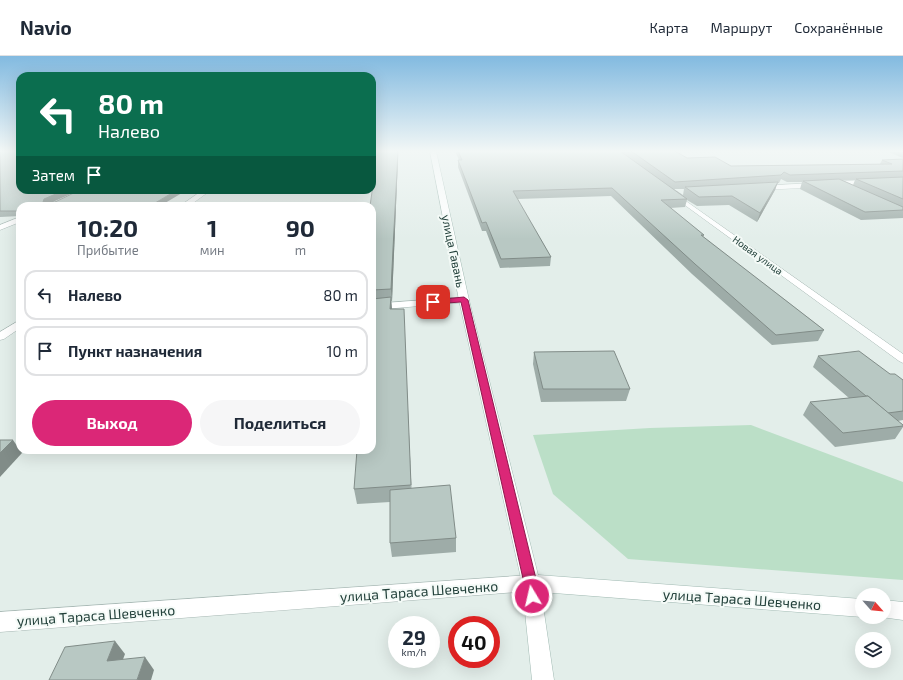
<!DOCTYPE html>
<html lang="ru">
<head>
<meta charset="utf-8">
<style>
	body { margin:0; font-family:"Exo 2",sans-serif; background:#f6f6f7; color:#1f2937; height:100vh; display:flex; flex-direction:column; font-size:15px; white-space:nowrap }
	* { box-sizing:border-box; margin:0 }
	p { font-size:13px; color:#747a83 }
	.icon { flex:none; width:22px; height:22px; fill:none; stroke:currentColor; stroke-width:2; stroke-linecap:round; stroke-linejoin:round }
	.map { position:relative; flex:1; overflow:hidden }
	.side { position:absolute; left:16px; top:146px; width:360px; height:252px; display:flex; flex-direction:column; background:#fff; border-radius:12px; box-shadow:0 4px 16px #0002 }
	.side>* { flex:none }
	.top-card { position:absolute; left:16px; top:16px; width:360px; height:122px; border-radius:12px; box-shadow:0 4px 16px #0002; background:#0b6e4f; color:#fff; overflow:hidden }
	.needle { width:26px; rotate:117deg }
	.tools { position:absolute; left:855px; top:532px; display:grid; gap:8px }
	.tools a { display:grid; place-items:center; width:36px; height:36px; border-radius:50%; background:#fff; box-shadow:0 4px 16px #0002; font-size:20px }
	.speed { position:absolute; left:388px; top:560px; display:flex; gap:8px; font-size:20px; font-weight:700; text-align:center }
	.speed>* { display:grid; place-content:center; width:52px; height:52px; border-radius:50%; background:#fff; box-shadow:0 4px 16px #0002; line-height:1 }
	.speed small { font-size:10px; font-weight:400 }
	.speed .limit { border:6px solid #d22; background:#fff; color:#111 }
	.pin { position:absolute; display:grid; place-items:center; width:34px; height:34px; color:#fff; margin:-17px; border-radius:8px; box-shadow:0 2px 6px #0006 }
	.me { position:absolute; width:44px; margin:-22px; rotate:351deg; stroke-linejoin:round; filter:drop-shadow(0 0 3px #0008) }
	.turn { display:flex; align-items:center; gap:14px; height:84px; padding:0 16px; font-size:18px }
	.turn .icon { width:52px; height:52px; stroke-width:2.5 }
	.turn b { display:block; font-size:28px; line-height:34px }
	.then { display:flex; align-items:center; height:38px; padding:0 16px; background:#0003; gap:8px; font-size:15px }
	.eta { display:flex; justify-content:space-evenly; align-items:center; height:68px; text-align:center }
	.eta b { font-size:24px; font-weight:700; line-height:28px }
	.cta { display:flex; gap:8px; margin-top:auto; padding:8px 16px }
	.cta a { flex:1; height:46px; border-radius:24px; background:#db2777; color:#fff; font-size:16px; font-weight:700; line-height:46px; text-align:center }
	.cta a+a { background:#f6f6f7; color:#1f2937 }
	ul { padding:0; list-style:none }
	li { display:flex; align-items:center; gap:12px; height:50px; margin:0 8px 6px; padding:0 8px; border:2px solid #e0e1e3; border-radius:12px }
	li div { flex:1 }
	li b { display:block; font-size:15px }
	li em { font-style:normal }
	header { display:flex; align-items:center; gap:24px; box-sizing:border-box; height:56px; padding:0 20px; background:#fff; border-bottom:1px solid #e0e1e3 }
	header strong { font-size:19px }
	nav { display:flex; gap:22px; margin-inline-start:auto; font-size:14px }
	.map>svg:first-child { display:block }
	.green { fill:#bbdfc7 }
	.lines { fill:none; stroke-linecap:round; stroke-linejoin:round }
	.street-casing { stroke:#a5b6b2; stroke-width:1 }
	.secondary-casing { stroke:#a1bab3; stroke-width:1 }
	.street { fill:#fff; fill-rule:evenodd }
	.secondary { fill:#fff; fill-rule:evenodd }
	.wall { fill:#9eaca8; fill-rule:evenodd }
	.shaded-wall { fill:#818c88 }
	.building { fill:#b8c8c3; stroke:#818c88 }
	.route { fill:#db2777; stroke:#8e194d }
	.labels { text-anchor:middle; dominant-baseline:central; stroke-width:4; stroke-linejoin:round; paint-order:stroke }
	.far-street-label { font-size:10px; fill:#22403a; stroke:#f4faf7 }
	.street-label { font-size:12px; fill:#22403a; stroke:#f4faf7 }
	.near-street-label { font-size:14px; fill:#22403a; stroke:#f4faf7 }
</style>
</head>
<body>
<header>
<strong>Navio</strong>
<nav><a>Карта</a><a>Маршрут</a><a>Сохранённые</a></nav>
</header>
<div class="map">
<svg width="903" height="624" viewBox="0 0 903 624">
	<rect width="100%" height="100%" fill="#e3eeea"/>
	<path class="green" d="M751,369l152,57v98l-275,-21 -75,-65 -20,-59 117,-7z"/>
	<g class="lines">
		<g class="street-casing">
			<g id="street">
				<path d="M879,123h24v4l-143,7 -3,-2 3,-2z"/>
				<path d="M203,134h8l-22,16h-9z"/>
				<path d="M673,136l230,162v9l-4,-2 -228,-166v-2z"/>
				<path d="M20,161v5l-20,8v-5z"/>
				<path d="M464,241l4,1 1,2 -1,2 -96,8v-6z"/>
				<path d="M20,264v8l-16,11 -4,1v-8z"/>
				<path d="M531,519l6,2 3,6 -3,6 -6,2 -531,41v-20z"/>
			</g>
		</g>
		<g class="secondary-casing">
			<g id="secondary">
				<path d="M430,95h6l33,149 69,275 324,24v18l-321,-25 13,88h-22l-10,-97 -63,-283z"/>
				<path d="M884,544l19,2v18l-22,-3h3z"/>
			</g>
		</g>
		<use href="#street" class="street"/>
		<use href="#secondary" class="secondary"/>
	</g>
	<g class="wall">
		<path d="M0,95l20,39h59l-27,12 135,-12 -167,16v10l-20,1z"/>
		<path d="M372,95h26v7l-6,143h-1l20,187 45,50v14l-64,5 -2,-14v-41l-33,2 -3,-15 18,-39v-244l1,-19h-1z"/>
		<path d="M455,95h220l12,7 44,8 149,-2 2,-4 21,-1v59l-42,2 -61,-31 2,-7h-15l-6,-3 -2,4h-2l-2,7 -18,32 -28,-17 -32,1 -10,-6 -2,7 -15,1 34,27 -1,2 121,93 -6,11 -46,4 -80,-71 -81,-78 -94,3 34,58 -1,9 -50,2 -14,-37h-4l-24,-64v-7h1zM842,124h13l-2,5zM674,133h10l-1,6z"/>
		<path d="M886,95h17v7z"/>
		<path d="M534,296l96,37 -4,12 -85,1 -8,-38z"/>
		<path d="M818,300l72,18 13,6v40l-5,1 5,4v2l-8,12 -60,8 -32,-32 7,-13 39,-4 -36,-31z"/>
	</g>
	<g class="shaded-wall">
		<path d="M398,95v7l-6,143 -1,-12z"/>
		<path d="M778,126l-3,8 -18,32 3,-9z"/>
		<path d="M65,134h14l-33,15 -3,-3 1,-3z"/>
		<path d="M177,134h10l-27,16h-10z"/>
		<path d="M391,241l1,13 -2,-1z"/>
		<path d="M404,266l8,178 -1,-15z"/>
		<path d="M13,384l9,13 -22,24v-24z"/>
		<path d="M115,585l10,13 -7,19 -11,-12z"/>
		<path d="M145,601l9,13 -3,10h-14z"/>
	</g>
	<g class="building">
		<path d="M0,95h20v39h45l-21,9 -1,3h12l25,-12h97l-27,16h-130v5h-20z"/>
		<path d="M372,95h26l-7,138 -19,1v-84h-2l4,-28h-2z"/>
		<path d="M458,95h162l67,48 -26,1 43,35h-3l123,95 -48,5 -81,-71 -83,-76 -99,3 38,66 -50,2 -15,-37 -4,1 -24,-63h4z"/>
		<path d="M631,95h44l12,7 28,-1 16,9 161,-2 -10,-4 21,-1v12l-113,4 -6,-3 -3,3 -106,7z"/>
		<path d="M903,121v22l-47,-20z"/>
		<path d="M839,123l64,28v3l-38,2 -62,-31z"/>
		<path d="M778,126l-18,31 -28,-17 -33,1 -14,-10z"/>
		<path d="M391,241l-1,12h14l7,176 -57,4 3,-39h15v-151z"/>
		<path d="M614,295l16,38h-87l-9,-37z"/>
		<path d="M859,295l31,23h5l8,6v31l-15,2 -20,-17h-2l-48,-40z"/>
		<path d="M868,340l35,29v1l-60,7 -33,-31z"/>
		<path d="M0,384h13l-13,13z"/>
		<path d="M450,429l6,53 -66,5v-53z"/>
		<path d="M115,585l-8,20 38,-4 -8,23h-88l16,-33z"/>
	</g>
	<linearGradient id="sky" x2="0" y2="1"><stop stop-color="#82bae0"/><stop offset="0.52" stop-color="#f2f7f6"/><stop offset="1" stop-color="#f2f7f6" stop-opacity="0"/></linearGradient>
	<rect width="903" height="183" fill="url(#sky)"/>
	<path class="route" d="M464,241l4,3 69,283 2,13 -2,5 -5,2 -5,-2 -3,-18 -63,-281 -28,2 -4,-2 4,-2z"/>
	<g class="labels">
		<g class="far-street-label">
			<text transform="translate(758 199) rotate(36)">Новая улица</text>
		</g>
		<g class="street-label">
			<text transform="translate(454 195) rotate(78)">улица Гавань</text>
		</g>
		<g class="near-street-label">
			<text transform="translate(419 535) rotate(-4)">улица Тараса Шевченко</text>
			<text transform="translate(742 543) rotate(4)">улица Тараса Шевченко</text>
			<text transform="translate(96 559) rotate(-4)">улица Тараса Шевченко</text>
		</g>
	</g>
</svg>
<div class="tools">
<a><svg class="needle" viewBox="-14 -14 28 28"><path d="M0-13l5 13h-10z" fill="#e53935"/><path d="M0 13l5-13h-10z" fill="#747a83"/></svg></a>
<a><svg class="icon" aria-label="layers" viewBox="0 0 24 24"><path d="M12 4l9 5-9 5-9-5zM3 14l9 5 9-5"/></svg></a>
</div>
<div class="speed"><div>29<small>km/h</small></div><div class="limit">40</div></div>
<div class="pin" style="left:433px;top:246px;background:#d93025"><svg class="icon" aria-label="arrive" viewBox="0 0 24 24"><path d="M6 21V4h12l-3 4 3 4H6"/></svg></div>
<svg class="me" style="left:532px;top:540px" viewBox="-20 -20 40 40"><circle r="17" fill="#db2777" stroke="#fff" stroke-width="3"/><path d="M0-11L8 9 0 5-8 9z" fill="#fff"/></svg>
<div class="top-card">
<div class="turn"><svg class="icon" aria-label="left" viewBox="0 0 24 24"><path d="M17 20v-9H6M10 6l-5 5 5 5"/></svg><div><b>80 m</b>Налево</div></div>
<div class="then">Затем<svg class="icon" aria-label="arrive" viewBox="0 0 24 24"><path d="M6 21V4h12l-3 4 3 4H6"/></svg></div>
</div>
<section class="side">
<div class="eta">
<div><b>10:20</b><p>Прибытие</p></div>
<div><b>1</b><p>мин</p></div>
<div><b>90</b><p>m</p></div>
</div>
<ul>
<li><svg class="icon" aria-label="left" viewBox="0 0 24 24"><path d="M17 20v-9H6M10 6l-5 5 5 5"/></svg><div><b>Налево</b></div><em>80 m</em></li>
<li><svg class="icon" aria-label="arrive" viewBox="0 0 24 24"><path d="M6 21V4h12l-3 4 3 4H6"/></svg><div><b>Пункт назначения</b></div><em>10 m</em></li>
</ul>
<div class="cta"><a>Выход</a><a>Поделиться</a></div>
</section>
</div>
</body>
</html>
